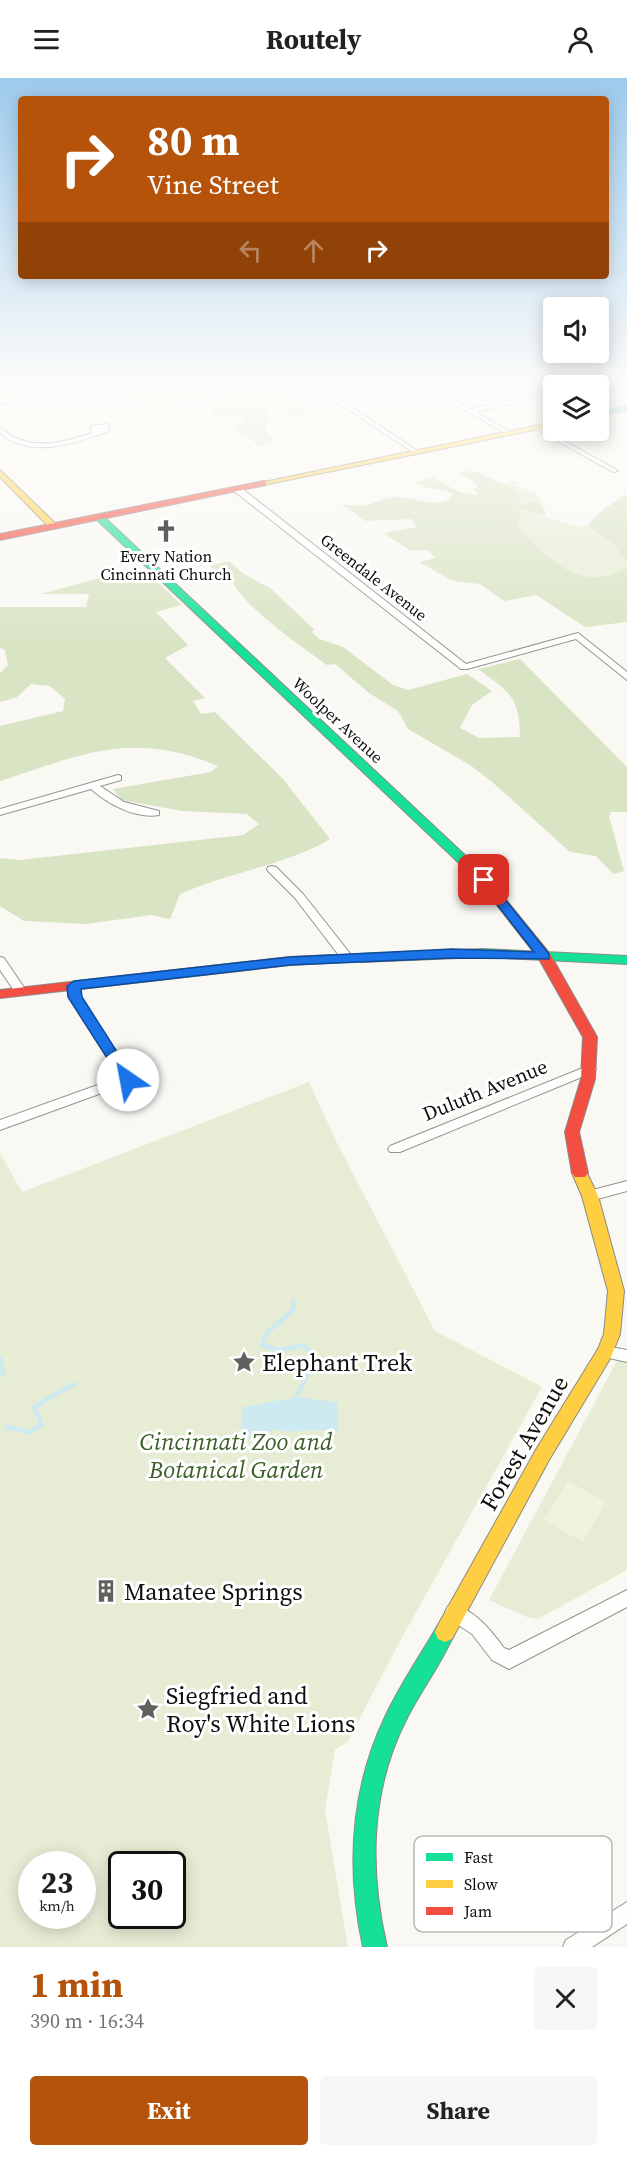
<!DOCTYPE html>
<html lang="en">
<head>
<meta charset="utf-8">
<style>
	body { margin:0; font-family:"Source Serif 4",serif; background:#f6f6f6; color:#202124; height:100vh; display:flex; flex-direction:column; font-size:22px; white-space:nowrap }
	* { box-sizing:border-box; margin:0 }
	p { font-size:20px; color:#757577 }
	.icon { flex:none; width:33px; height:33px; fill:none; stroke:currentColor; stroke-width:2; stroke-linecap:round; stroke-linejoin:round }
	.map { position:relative; height:1869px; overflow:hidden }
	.sheet { display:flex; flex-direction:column; background:#fff; flex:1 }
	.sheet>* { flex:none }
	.guide { position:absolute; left:18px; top:18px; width:591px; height:183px; border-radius:6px; box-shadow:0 3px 15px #0003; background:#b45309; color:#fff; overflow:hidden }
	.tools { position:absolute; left:543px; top:219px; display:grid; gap:12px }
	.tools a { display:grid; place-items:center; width:66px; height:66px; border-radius:6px; background:#fff; box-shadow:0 3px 15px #0003; font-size:30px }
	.speed { position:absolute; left:18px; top:1773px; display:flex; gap:12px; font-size:30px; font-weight:700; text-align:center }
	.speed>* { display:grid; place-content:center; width:78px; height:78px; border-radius:50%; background:#fff; box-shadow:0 3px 15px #0003; line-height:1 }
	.speed small { font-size:15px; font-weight:400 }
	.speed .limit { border:3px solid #111; border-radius:9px; background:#fff; color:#111 }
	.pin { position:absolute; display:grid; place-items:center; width:51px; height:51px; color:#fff; margin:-26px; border-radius:12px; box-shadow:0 3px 9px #0006 }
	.me { position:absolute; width:66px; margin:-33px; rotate:327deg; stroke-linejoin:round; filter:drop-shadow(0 0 4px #0008) }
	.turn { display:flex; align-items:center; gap:21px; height:126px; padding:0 30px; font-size:27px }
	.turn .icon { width:78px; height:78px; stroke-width:2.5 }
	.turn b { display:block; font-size:42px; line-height:51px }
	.lanes { display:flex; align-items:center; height:57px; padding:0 30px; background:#0003; justify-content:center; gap:30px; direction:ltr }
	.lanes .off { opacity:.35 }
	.round { display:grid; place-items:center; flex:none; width:63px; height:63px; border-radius:6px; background:#f6f6f6 }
	.overview { display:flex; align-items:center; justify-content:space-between; height:102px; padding:0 30px }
	h1 { font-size:36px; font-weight:700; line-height:45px; color:#b45309 }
	.cta { display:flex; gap:12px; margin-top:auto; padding:12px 30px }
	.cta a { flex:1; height:69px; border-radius:6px; background:#b45309; color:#fff; font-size:24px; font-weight:700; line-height:69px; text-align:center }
	.cta a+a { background:#f6f6f6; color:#202124 }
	header { display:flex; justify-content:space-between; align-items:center; height:78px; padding:0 30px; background:#fff; font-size:27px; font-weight:700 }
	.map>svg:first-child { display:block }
	.green { fill:#e7edd5; fill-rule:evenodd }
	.forest { fill:#d9e4c4 }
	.pitch { fill:#f0f2df }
	.water { fill:#cdeaf1 }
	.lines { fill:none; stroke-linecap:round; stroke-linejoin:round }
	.stream { stroke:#cdeaf1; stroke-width:4.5 }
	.street-casing { stroke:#949391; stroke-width:2 }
	.fast-casing { stroke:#8b8a88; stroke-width:2 }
	.slow-casing { stroke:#8b8a88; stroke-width:2 }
	.jam-casing { stroke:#8b8a88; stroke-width:2 }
	.street { fill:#fefefd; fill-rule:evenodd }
	.fast { fill:#16e098; fill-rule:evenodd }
	.slow { fill:#ffcf43; fill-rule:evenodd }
	.jam { fill:#f24e42; fill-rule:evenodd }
	.route { fill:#1a73e8; stroke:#114b97; stroke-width:1.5 }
	.labels { text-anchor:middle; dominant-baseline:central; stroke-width:6; stroke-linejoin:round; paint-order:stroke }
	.far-poi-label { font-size:16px; fill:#0e0e0e; stroke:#fff }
	.far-street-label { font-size:16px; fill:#0e0e0e; stroke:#fff }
	.street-label { font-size:20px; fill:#0e0e0e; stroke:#fff }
	.near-poi-label { font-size:24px; fill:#0e0e0e; stroke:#fff; text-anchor:start }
	.near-park-label { font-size:24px; font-style:italic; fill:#3a5f25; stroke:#fff }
	.near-street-label { font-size:24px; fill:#0e0e0e; stroke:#fff }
	.key { fill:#fff; stroke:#b7b7b7; stroke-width:1.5 }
	.key-label { font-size:16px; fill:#0e0e0e }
</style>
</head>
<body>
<header><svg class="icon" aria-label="menu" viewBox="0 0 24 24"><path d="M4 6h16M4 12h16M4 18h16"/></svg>Routely<svg class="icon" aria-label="person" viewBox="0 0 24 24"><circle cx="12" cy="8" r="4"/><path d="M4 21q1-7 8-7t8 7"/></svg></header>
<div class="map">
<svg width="627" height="1869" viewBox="0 0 627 1869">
	<rect width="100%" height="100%" fill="#faf8f3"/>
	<g class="green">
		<path d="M513,403l5,1 -3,4 23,9 5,10 -8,-4 -14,4 -22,-21z"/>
		<path d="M518,430l59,19 10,-2c13,9 40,23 40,42 -7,3 -14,8 -22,9 -36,8 -67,-30 -90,-53l7,-5z"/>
		<path d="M309,1004l28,61 98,188 107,56 -142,254 -52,100 -13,9 -10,60 23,137h-348v-794l22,39zM32,1786h50v52h-50zM122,1786h50v52h-50z"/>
		<path d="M618,1281l9,2v209l-89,49 -11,-2 -38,-17z"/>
	</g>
	<g class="forest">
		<path d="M0,308h46l-2,5 -44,7z"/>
		<path d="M121,308h148l40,26 -17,3 -12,-8h-15l3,12 -3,12 9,8 -4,5 -11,2 -12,-10 -9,-1 -3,-7 9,-9 -4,-4 -21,3 -9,-8 9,-6 29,-8 -10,-7 -45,5 -26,10 -28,-4z"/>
		<path d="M475,393l41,20 5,4 -3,7 3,2 14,-3 8,4 3,11 -28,-8 4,11 -6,5c22,23 53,60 89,52 8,-1 15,-6 22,-9v55l-42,5 -49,-32 -32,6 -24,-17 -27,-3 -34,-19 16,-4 -7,-8 -17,1 -27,-18 32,-6 -4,-8 -47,2 -22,-16c7,0 16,1 24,0 11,-3 21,-9 33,-8 15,1 45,14 53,-3 -12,-6 -28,-4 -38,-12l18,-4 26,14 18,3 -3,-6 5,-3 -21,-14z"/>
		<path d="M627,416v68l-13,-18 -27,-19 17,-16z"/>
		<path d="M229,483l15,13 26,14 44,41 -2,3 7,7 24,8 50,38 15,5 59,-16 25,17 -20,14 -12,23 19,10 41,-1c0,-40 -11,-45 -42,-68l42,-10 107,108v45h-16l-2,4 15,55 -11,3 -17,-18 -26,-4 -79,-71 -21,-16 -62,-36 -10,-18 -29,-18 -34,-29 -8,1c-24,-17 -85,-60 -95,-84l-7,-2 -15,-13z"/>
		<path d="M111,497l9,5 33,-2 29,27 -26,7 32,33 -23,13 40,40 -12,3 8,13 14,-2 68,67 47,60c-45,27 -102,33 -150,55l-10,25 -19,-4 -65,9 -62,-3 -24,-15v-48l20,2 223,-25 16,-11 -12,-10 -65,-3 -61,-11 -8,-11 98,-17 7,-6c-86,-36 -135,-12 -218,15v-55l63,-15 2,-12 -15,-13 -19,-2 -14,13 -17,5v-29l8,-8 -3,-15 -5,-2v-41h86l3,-13h-48z"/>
	</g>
	<path class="pitch" d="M568,1403l38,21 -23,40 -39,-22z"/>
	<path class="water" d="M296,1319l41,5 1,30c-23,-6 -46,4 -63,-3 -13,9 -20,14 -34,5l2,-27z"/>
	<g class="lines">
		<g class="stream">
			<path d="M293,1223l1,8 -26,23 -6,13 18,5 24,-5 11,12 -9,11 2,6 -12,23"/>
			<path d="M0,1280l3,17"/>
			<path d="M6,1349l24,5 12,-8 -8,-17 40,-23"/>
		</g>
		<g class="street-casing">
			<g id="street">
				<path d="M80,308h16l-96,18v-4z"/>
				<path d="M312,308h8l99,66 -5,1z"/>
				<path d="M423,308h8l40,23 55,-12 -16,-11h8l17,12 -59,14 34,20v2l-2,1z"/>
				<path d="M622,308h5v3z"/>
				<path d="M107,346l3,2 -3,6c-34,12 -76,27 -107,1v-5c6,3 10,8 16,10 24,11 53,3 76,-5l-2,-7z"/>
				<path d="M536,347l81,45 1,1 -5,1 -79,-44v-2z"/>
				<path d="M234,409h6l226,177 112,-31 49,39v8l-51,-41 -109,30h-6l-227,-178z"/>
				<path d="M118,697l3,1v4l-21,6 24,16 35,9v4c-24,4 -51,-11 -68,-26l-91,26v-6z"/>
				<path d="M272,788l4,1 27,27 49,62 2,3 -2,3h-8l-49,-64 -27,-27 -1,-2 1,-2z"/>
				<path d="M0,879l4,1 21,31 2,3 -2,3h-8l-17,-25z"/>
				<path d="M74,904l6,4 1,11 53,82 -2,3 -132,48v-10l120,-43 -51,-80 -1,-11z"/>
				<path d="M590,987l4,1 2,3 -2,3 -194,80h-10l-2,-3 2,-3z"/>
				<path d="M627,1103v10l-37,10 -5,-1 -2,-4 2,-4z"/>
				<path d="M605,1268l22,4v12l-27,-6 -3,-4 3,-4z"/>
				<path d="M627,1512v17l-118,62 -17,-9 -20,-26 -24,-16 -3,-6 3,-6 6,-2c23,9 36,25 50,44l5,2z"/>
				<path d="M627,1824v22l-35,23h-29l3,-7z"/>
			</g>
		</g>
		<g class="fast-casing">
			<g id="fast">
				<path d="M627,328v4l-29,6v-4z"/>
				<path d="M96,437h6l383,359 2,3 -2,3h-8l-381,-361z"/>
				<path d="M483,871l144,7v8l-144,-7 -123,5 -6,-4 6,-4z"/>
				<path d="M445,1544l7,3 3,7c-13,31 -34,58 -49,88 -36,71 -37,151 -19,227h-24c-17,-79 -13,-156 22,-230 15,-32 35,-61 53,-92z"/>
			</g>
		</g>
		<g class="slow-casing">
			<g id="slow">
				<path d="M554,344v4l-291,59 -4,-2z"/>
				<path d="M0,392l56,54v4h-6l-50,-51z"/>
				<path d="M580,1089l5,2 13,27 26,95 -4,43 -9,23 -62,103 -97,179 -7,3 -7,-3 -3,-7 3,-7 99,-177 61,-99 6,-15 4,-43 -26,-95 -10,-23 3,-4z"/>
			</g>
		</g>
		<g class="jam-casing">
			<g id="jam">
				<path d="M263,403h3v4l-266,55v-6z"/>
				<path d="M481,795l4,1 65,80 47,83 -2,42 -16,53 9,41 -3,4h-10l-3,-4 -7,-41 16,-53 2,-42 -44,-78 -64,-82z"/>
				<path d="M360,876l5,1 1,3 -1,3 -75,4 -290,33v-8l290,-33z"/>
			</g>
		</g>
		<use href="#street" class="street"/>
		<use href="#fast" class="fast"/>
		<use href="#slow" class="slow"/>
		<use href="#jam" class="jam"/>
	</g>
	<linearGradient id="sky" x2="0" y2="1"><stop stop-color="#9dcaec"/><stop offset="0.54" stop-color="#fdfcfa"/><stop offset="1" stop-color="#fdfcfa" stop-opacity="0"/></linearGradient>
	<rect width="627" height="570" fill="url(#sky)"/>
	<path class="route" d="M484,799l4,1 61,76v5l-97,-1 -162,7 -209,24 1,8 53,83 -7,5 -5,-2 -55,-86 -1,-11 7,-5 216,-24 162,-8 82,3 -56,-72z"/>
	<defs>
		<g id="church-bare" transform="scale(1.8)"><path d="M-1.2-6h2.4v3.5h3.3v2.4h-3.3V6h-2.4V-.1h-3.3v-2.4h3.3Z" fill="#61605e" stroke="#fff" stroke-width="2.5" paint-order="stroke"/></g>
		<g id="sight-bare" transform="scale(1.8)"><path d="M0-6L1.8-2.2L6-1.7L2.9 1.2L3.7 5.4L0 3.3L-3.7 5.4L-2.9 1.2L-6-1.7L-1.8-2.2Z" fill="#61605e" stroke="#fff" stroke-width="2.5" paint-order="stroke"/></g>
		<g id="building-bare" transform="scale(1.8)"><path d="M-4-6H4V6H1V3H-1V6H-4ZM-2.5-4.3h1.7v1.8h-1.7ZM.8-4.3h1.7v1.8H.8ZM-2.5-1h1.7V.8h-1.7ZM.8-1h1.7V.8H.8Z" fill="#61605e" stroke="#fff" stroke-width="2.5" paint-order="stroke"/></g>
	</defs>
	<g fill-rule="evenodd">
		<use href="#church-bare" x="166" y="453"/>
		<use href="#sight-bare" x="244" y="1284"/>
		<use href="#building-bare" x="106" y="1513"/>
		<use href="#sight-bare" x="148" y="1631"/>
	</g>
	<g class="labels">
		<g class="far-poi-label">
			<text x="166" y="478">Every Nation<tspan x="166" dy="18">Cincinnati Church</tspan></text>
		</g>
		<g class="far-street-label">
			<text transform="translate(374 499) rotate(38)">Greendale Avenue</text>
			<text transform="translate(338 642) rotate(43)">Woolper Avenue</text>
		</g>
		<g class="street-label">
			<text transform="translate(485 1012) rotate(-22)">Duluth Avenue</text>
		</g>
		<g class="near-poi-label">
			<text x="262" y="1284">Elephant Trek</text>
			<text x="124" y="1513">Manatee Springs</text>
			<text x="166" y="1617">Siegfried and<tspan x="166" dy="28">Roy's White Lions</tspan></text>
		</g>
		<g class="near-park-label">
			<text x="236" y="1363">Cincinnati Zoo and<tspan x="236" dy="28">Botanical Garden</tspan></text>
		</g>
		<g class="near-street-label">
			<text transform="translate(524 1365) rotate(-60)">Forest Avenue</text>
		</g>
	</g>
	<rect x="414" y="1758" width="198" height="96" rx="9" class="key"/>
	<rect x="426" y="1775" width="27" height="8" fill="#16e098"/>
	<rect x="426" y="1802" width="27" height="8" fill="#ffcf43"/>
	<rect x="426" y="1829" width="27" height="8" fill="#f24e42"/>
	<g class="key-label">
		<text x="464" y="1785">Fast</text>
		<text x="464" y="1812">Slow</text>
		<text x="464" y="1839">Jam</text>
	</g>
</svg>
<div class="tools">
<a><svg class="icon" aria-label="sound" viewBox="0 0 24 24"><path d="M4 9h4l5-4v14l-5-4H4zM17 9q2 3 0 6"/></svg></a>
<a><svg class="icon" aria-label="layers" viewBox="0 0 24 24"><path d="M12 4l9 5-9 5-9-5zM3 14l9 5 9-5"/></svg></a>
</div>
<div class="speed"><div>23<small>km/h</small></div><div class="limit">30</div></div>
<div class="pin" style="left:484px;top:802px;background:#d93025"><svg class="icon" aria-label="arrive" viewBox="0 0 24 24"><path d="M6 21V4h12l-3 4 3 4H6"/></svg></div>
<svg class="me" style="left:128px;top:1002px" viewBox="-20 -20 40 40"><circle r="19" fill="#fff"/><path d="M0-13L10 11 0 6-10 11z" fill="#1a73e8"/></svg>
<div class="guide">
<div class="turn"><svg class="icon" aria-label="right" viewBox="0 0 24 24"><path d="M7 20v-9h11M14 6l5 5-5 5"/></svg><div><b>80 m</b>Vine Street</div></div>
<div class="lanes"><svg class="icon off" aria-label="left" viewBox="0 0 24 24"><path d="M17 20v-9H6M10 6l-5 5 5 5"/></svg><svg class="icon off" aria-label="ahead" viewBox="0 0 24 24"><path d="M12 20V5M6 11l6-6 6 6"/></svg><svg class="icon" aria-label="right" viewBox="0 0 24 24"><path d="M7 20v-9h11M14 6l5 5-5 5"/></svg></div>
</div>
</div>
<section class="sheet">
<div class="overview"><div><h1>1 min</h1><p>390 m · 16:34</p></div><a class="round"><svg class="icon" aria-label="close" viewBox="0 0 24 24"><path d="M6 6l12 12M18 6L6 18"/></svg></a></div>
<div class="cta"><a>Exit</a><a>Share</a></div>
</section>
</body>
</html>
